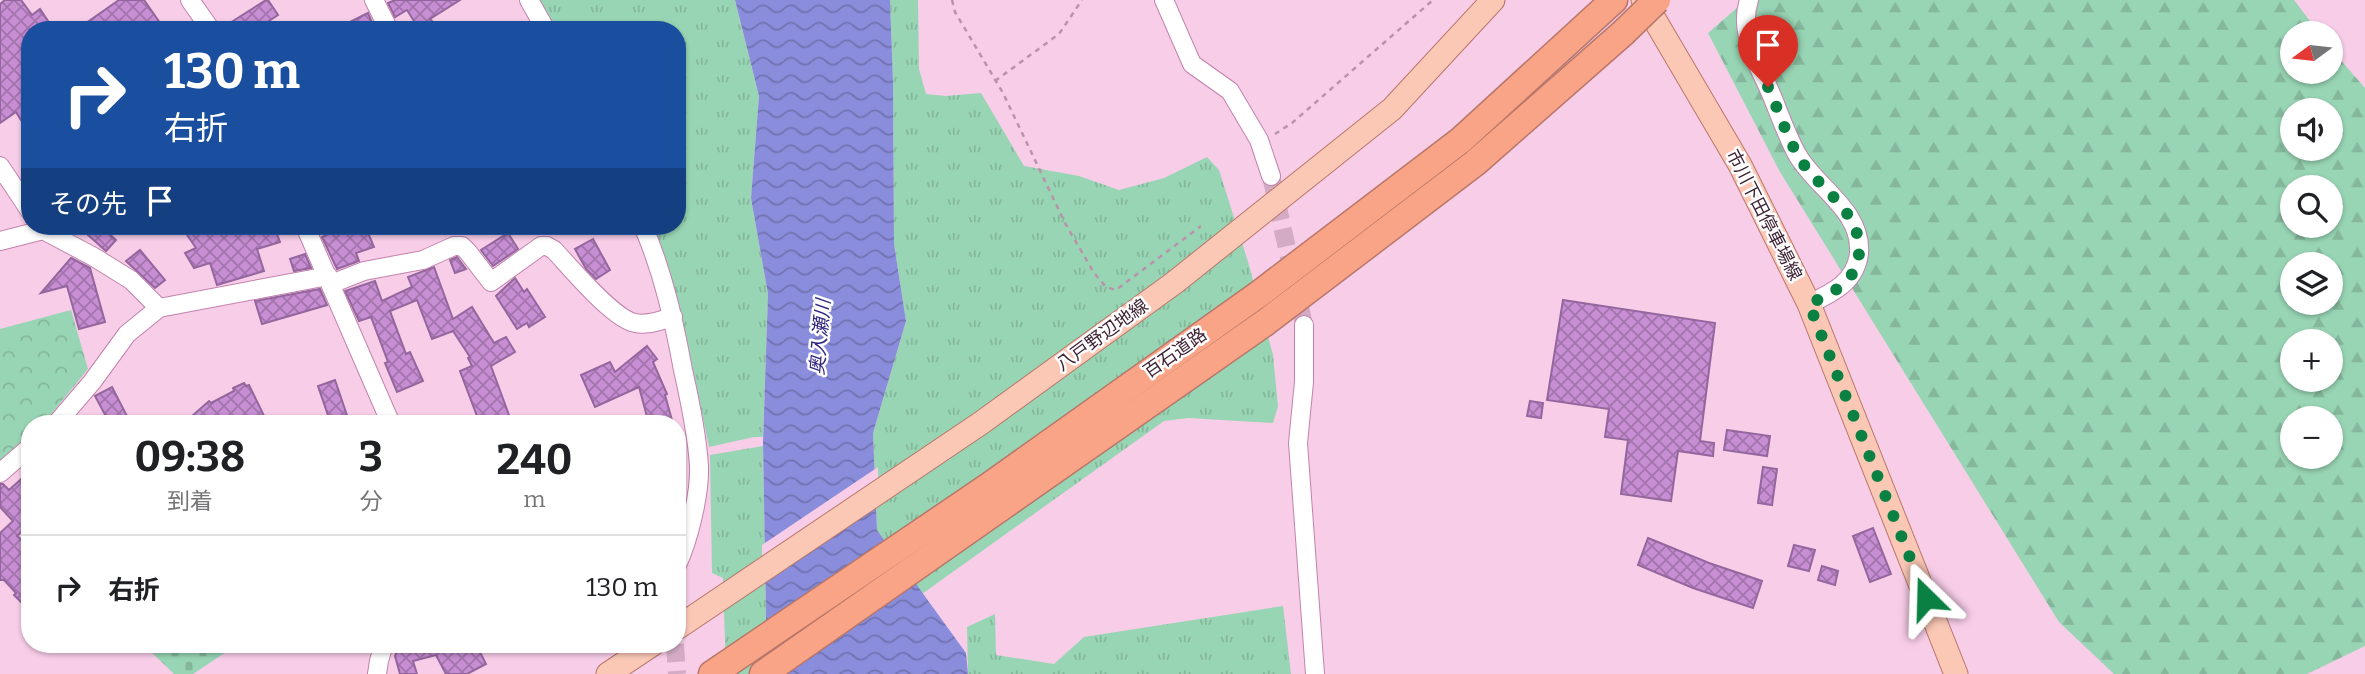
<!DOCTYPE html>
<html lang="ja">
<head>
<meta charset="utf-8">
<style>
	body { margin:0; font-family:Bitter,"Noto Sans JP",serif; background:#f2f2f2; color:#202124; height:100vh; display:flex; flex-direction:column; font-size:26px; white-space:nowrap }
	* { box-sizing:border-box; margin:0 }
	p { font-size:23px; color:#757577 }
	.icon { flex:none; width:38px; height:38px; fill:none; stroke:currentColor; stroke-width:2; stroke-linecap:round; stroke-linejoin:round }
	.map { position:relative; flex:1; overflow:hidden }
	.sheet { position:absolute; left:21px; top:415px; width:665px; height:238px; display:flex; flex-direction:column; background:#fff; border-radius:28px; box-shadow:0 2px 5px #0004 }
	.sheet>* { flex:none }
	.banner { position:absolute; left:21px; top:21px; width:665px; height:214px; border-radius:28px; box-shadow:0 2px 5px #0004; background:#1a4fa0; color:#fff; overflow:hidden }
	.needle { width:46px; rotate:255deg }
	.fabs { position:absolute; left:2280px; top:21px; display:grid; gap:14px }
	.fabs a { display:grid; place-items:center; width:63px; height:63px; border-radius:50%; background:#fff; box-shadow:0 2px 5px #0004; font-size:35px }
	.pin { position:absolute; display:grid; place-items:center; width:60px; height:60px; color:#fff; margin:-72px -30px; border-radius:50% 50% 50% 0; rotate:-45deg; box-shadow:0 0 7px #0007 }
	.pin .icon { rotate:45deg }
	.me { position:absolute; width:77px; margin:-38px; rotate:338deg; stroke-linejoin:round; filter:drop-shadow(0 0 5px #0008) }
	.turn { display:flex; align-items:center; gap:24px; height:147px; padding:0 28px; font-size:32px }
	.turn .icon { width:91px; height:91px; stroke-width:2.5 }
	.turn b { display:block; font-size:49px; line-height:60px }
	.then { display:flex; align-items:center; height:66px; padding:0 28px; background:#0003; gap:14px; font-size:26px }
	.eta { display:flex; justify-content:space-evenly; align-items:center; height:119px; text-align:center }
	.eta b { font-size:42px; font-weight:700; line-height:49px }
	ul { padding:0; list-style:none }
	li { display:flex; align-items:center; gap:21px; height:105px; padding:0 28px; border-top:2px solid #e0e0e0 }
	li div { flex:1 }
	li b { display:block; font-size:26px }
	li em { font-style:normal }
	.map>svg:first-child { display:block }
	.grass { fill:url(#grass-tufts) }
	.forest { fill:url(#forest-firs); fill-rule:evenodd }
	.cemetery { fill:url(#cemetery-stones) }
	.park { fill:url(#park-crowns) }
	.water { fill:url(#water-waves) }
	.pier { fill:#f8cde8 }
	.building { fill:url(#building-cross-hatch); stroke:#94669e; stroke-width:2 }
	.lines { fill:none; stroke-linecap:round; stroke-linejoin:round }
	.minor-tunnel { stroke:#d3abc4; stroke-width:18; stroke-dasharray:18 9; stroke-linecap:butt }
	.minor-casing { stroke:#c382ad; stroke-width:20 }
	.major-casing { stroke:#b8776a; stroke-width:25 }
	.highway-casing { stroke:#b8776a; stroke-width:29 }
	.path { stroke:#b893ab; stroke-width:2.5; stroke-dasharray:5 5; stroke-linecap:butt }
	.minor { stroke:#fff; stroke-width:18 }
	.major { stroke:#fbc8b6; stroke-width:23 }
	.highway { stroke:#f9a486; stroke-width:26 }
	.highway-bridge-casing { stroke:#b8776a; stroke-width:29; stroke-linecap:butt }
	.highway-bridge { stroke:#f9a486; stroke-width:26 }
	.route { stroke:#0b8043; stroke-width:12; stroke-dasharray:0 21.6 }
	.labels { text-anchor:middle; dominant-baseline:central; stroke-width:5; stroke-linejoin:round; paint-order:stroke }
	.street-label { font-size:18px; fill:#3e2335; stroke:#fdfdfd }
	.water-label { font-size:19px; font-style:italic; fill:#302780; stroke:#fdfdfd }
</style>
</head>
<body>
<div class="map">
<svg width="2365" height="674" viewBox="0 0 2365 674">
	<defs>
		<pattern id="grass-tufts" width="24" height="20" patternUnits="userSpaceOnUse" patternTransform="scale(1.75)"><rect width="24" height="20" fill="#98d5b4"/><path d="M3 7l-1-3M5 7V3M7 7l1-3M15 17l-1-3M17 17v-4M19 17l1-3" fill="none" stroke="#84b79b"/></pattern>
		<pattern id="forest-firs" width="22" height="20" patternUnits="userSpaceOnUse" patternTransform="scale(1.75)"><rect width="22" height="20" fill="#98d5b4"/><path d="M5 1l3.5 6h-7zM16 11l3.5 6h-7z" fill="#84b79b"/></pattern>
		<pattern id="cemetery-stones" width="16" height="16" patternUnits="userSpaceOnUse" patternTransform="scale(1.75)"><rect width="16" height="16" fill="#98d5b4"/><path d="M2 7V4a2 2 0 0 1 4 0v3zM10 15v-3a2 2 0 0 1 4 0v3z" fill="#84b79b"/></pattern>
		<pattern id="park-crowns" width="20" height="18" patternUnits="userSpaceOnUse" patternTransform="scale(1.75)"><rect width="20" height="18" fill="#98d5b4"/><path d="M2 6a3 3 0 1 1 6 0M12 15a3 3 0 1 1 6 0" fill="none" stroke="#84b79b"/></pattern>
		<pattern id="water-waves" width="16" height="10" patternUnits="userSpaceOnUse" patternTransform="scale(1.75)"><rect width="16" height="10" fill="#898ddb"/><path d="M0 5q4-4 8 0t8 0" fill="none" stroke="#7173b2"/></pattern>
		<pattern id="building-cross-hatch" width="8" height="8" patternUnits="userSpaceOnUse" patternTransform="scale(1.75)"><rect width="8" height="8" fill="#c78ed3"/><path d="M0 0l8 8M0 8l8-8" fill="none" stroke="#a374ac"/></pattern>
	</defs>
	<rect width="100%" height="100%" fill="#f8cde8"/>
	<g class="grass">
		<path d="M538,0h197l24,96 -8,102 17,96 -5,143h-9l-45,10 -25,-121 -32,-100h25v-196h-121z"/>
		<path d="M890,0h28l1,69 7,25 20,2 35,-3 43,73 55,10 40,14 45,-12 43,-21 12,13 30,95 24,90 5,51 -5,17 -85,-5 -24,3 -242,173 -45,-64 -4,-97 33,-112 -12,-77 -1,-162z"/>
		<path d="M763,446l4,228h-41l-3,-96 -11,-5 -2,-118z"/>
		<path d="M1283,606l8,68h-323l-1,-47 28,-13 1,41 58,9 30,-27z"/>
	</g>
	<path class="forest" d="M1746,0h548l25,33h-27v39h39v-23l34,39v558l-58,28h-193l-55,-52 -279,-450 -72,-139zM2292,110h39v39h-39zM2292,187h39v39h-39zM2292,264h39v39h-39zM2292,341h39v39h-39zM2292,418h39v39h-39z"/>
	<path class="cemetery" d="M143,644h95l-45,30h-19z"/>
	<path class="park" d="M71,310l17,59 -40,49 -6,5 -12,1v10l-30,27v-132z"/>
	<path class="water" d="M735,0h155l3,82 1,162 12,77 -33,112 4,97 89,123 2,21h-201l-4,-232 5,-148 -17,-96 8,-102z"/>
	<path class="pier" d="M878,467l1,38 -117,80v-40z"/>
	<g class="building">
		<path d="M5,0h16l11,15 8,-6 14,21h-24v84l-9,6 -5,-8 -16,11v-119z"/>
		<path d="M119,0h25l21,30h-89z"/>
		<path d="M266,0h2l10,15 -23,15h-33v-2z"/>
		<path d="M395,0h65l-30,19 2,2 -13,8 -12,-19 -12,7 -7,-14z"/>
		<path d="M368,13l7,17h-41z"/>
		<path d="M78,226h23l15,14 -10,11z"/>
		<path d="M181,226h93l6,16 -23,7 7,22 -47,14 -7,-22 -16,5 -9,-15 11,-5z"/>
		<path d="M333,226h32l9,21 -18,6 3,8 -22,8 -15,-32 14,-6z"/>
		<path d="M508,233l10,16 -25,17 -12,-16z"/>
		<path d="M593,239l17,31 -14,9 -10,-10 -11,-20z"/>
		<path d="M140,250l25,30 -10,8 -29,-27z"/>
		<path d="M305,254l6,14 -17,3 -4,-12z"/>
		<path d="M457,257l9,12 -11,4 -5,-13z"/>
		<path d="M71,258l19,10 15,54 -26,7 -12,-43 -26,7z"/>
		<path d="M434,267l19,52 19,-12 22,36 12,-6 9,15 -24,14 19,52 -14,6h-16l-20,-53 12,-5 -4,-8 2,-1 -17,-26 -21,8 -15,-39 -27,11 16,43 4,-2 13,29 -26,11 -12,-29 3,-1 -17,-45 -12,4 -14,-30 30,-10 7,20 30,-14 -4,-10z"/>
		<path d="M515,278l9,14 3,-3 18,28 -16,10 -2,-4 -10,6 -21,-33z"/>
		<path d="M320,289l7,16 -65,19 -7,-23z"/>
		<path d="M1563,300l152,23 -15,118 14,2 -1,13 -35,-5 -7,50 -50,-7 7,-54 -23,-3 4,-28 -62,-9z"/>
		<path d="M647,346l10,13 -4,3 14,32 -2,1 8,29h-24l-10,-37 -44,20 -14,-32 29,-13 5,10z"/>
		<path d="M335,380l15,44h-19l-13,-38z"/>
		<path d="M244,383l2,3 3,-1 19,39h-85l26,-23 2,2 23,-12 -1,-3z"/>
		<path d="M112,387l19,37h-21l-15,-28z"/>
		<path d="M1530,401l13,2 -2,15 -14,-2z"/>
		<path d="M1727,430l43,6 -3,20 -43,-6z"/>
		<path d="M1763,467l14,2 -5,36 -14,-2z"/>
		<path d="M30,471v53l-13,12 13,11v64l-16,-16 2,-2 -12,-13h-4v-47l13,-12 -13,-14v-23h3l6,6z"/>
		<path d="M1873,528l18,46 -21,8 -17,-46z"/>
		<path d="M1648,538l61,25 53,18 -9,27 -60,-20 -55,-23z"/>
		<path d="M1794,545l21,5 -6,21 -21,-5z"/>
		<path d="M1822,566l16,5 -3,14 -17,-5z"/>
		<path d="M400,644h76l10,20 -19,10h-21l-10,-19 -23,6 4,13h-17l-5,-18z"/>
	</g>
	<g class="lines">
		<g class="minor-tunnel">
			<path d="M1271,176l33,149"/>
			<path d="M675,644l2,30"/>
		</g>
		<g class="minor-casing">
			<g id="minor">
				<path d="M190,0l21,30"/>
				<path d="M374,0l15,30"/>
				<path d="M529,0l17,30"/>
				<path d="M1164,0l28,64 38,27 29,49 12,36"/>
				<path d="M1749,0c-4,12 -4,24 -1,37 3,17 13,34 20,50 10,22 18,48 30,69 20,33 64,55 61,97 -3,29 -27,40 -50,51"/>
				<path d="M0,166l30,45"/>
				<path d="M40,226l3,4 51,27 37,23 28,28"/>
				<path d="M305,226l86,198"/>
				<path d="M643,226c20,46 31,95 40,144 7,31 14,64 16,96 1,28 -10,73 -22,99"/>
				<path d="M0,241l43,-11"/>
				<path d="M331,284l33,-13 59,-11 31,-14h8l6,6 23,30 50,-36h6l7,4c16,17 59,69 81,73 13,3 26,-3 38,-6"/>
				<path d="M1304,325v57l-6,61 17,231"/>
				<path d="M56,424l36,-42 35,-48 32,-26 169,-32"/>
				<path d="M0,473l30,-26"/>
				<path d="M377,674l2,-13 5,-17"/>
			</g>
		</g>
		<g class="major-casing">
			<g id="major">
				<path d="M1643,0l97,165 69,139 147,370"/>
				<path d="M677,628l304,-205 193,-140 218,-174 101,-109"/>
				<path d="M608,674l45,-30"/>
			</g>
		</g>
		<g class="highway-casing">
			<g id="highway">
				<path d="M712,674l277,-188 270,-192 202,-154 153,-140"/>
				<path d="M763,674l503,-352 209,-159 148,-130"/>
			</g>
		</g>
		<g class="path">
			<path d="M952,0l3,12 48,81 62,130 29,50 12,14 10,3 85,-64"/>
			<path d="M995,81l64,-47 23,-34"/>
			<path d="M1275,134l17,-11 141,-123"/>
		</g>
		<use href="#minor" class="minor"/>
		<use href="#major" class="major"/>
		<use href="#highway" class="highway"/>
		<g class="highway-bridge-casing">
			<path id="highway-bridge" d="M1623,33l34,-33"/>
		</g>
		<use href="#highway-bridge" class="highway-bridge"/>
	</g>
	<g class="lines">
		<path class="route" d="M1768,87c10,22 18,47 30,69 20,33 64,55 61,97 -2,29 -27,40 -50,51l117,294"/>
	</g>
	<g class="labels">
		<g class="street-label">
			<text transform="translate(1764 215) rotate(63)">市川下田停車場線</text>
			<text transform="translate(1102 335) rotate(-36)">八戸野辺地線</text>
			<text transform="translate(1175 353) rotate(-35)">百石道路</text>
		</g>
		<g class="water-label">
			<text transform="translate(820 337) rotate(-85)">奥入瀬川</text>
		</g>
	</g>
</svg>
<div class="fabs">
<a><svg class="needle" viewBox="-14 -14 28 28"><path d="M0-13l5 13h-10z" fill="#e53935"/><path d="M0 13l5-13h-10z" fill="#757577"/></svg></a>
<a><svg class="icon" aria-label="sound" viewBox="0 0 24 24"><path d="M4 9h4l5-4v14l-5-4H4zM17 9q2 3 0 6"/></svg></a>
<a><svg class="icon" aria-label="search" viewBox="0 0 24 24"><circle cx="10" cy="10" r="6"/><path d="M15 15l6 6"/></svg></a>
<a><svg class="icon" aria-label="layers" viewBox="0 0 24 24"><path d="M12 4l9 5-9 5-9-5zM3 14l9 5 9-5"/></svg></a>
<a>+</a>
<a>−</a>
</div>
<div class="pin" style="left:1768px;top:87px;background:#d93025"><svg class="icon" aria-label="arrive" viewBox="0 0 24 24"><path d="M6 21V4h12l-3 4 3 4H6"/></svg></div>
<svg class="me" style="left:1926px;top:598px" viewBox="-20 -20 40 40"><path d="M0-17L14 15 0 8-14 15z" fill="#0b8043" stroke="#fff" stroke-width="4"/></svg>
<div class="banner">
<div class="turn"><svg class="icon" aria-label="right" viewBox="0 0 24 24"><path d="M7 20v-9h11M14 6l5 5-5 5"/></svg><div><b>130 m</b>右折</div></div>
<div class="then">その先<svg class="icon" aria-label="arrive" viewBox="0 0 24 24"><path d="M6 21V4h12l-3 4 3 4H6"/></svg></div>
</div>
<section class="sheet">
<div class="eta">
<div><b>09:38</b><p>到着</p></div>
<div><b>3</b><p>分</p></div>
<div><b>240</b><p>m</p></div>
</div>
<ul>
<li><svg class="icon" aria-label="right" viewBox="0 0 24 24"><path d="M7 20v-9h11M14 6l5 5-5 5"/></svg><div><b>右折</b></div><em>130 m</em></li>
</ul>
</section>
</div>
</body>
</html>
